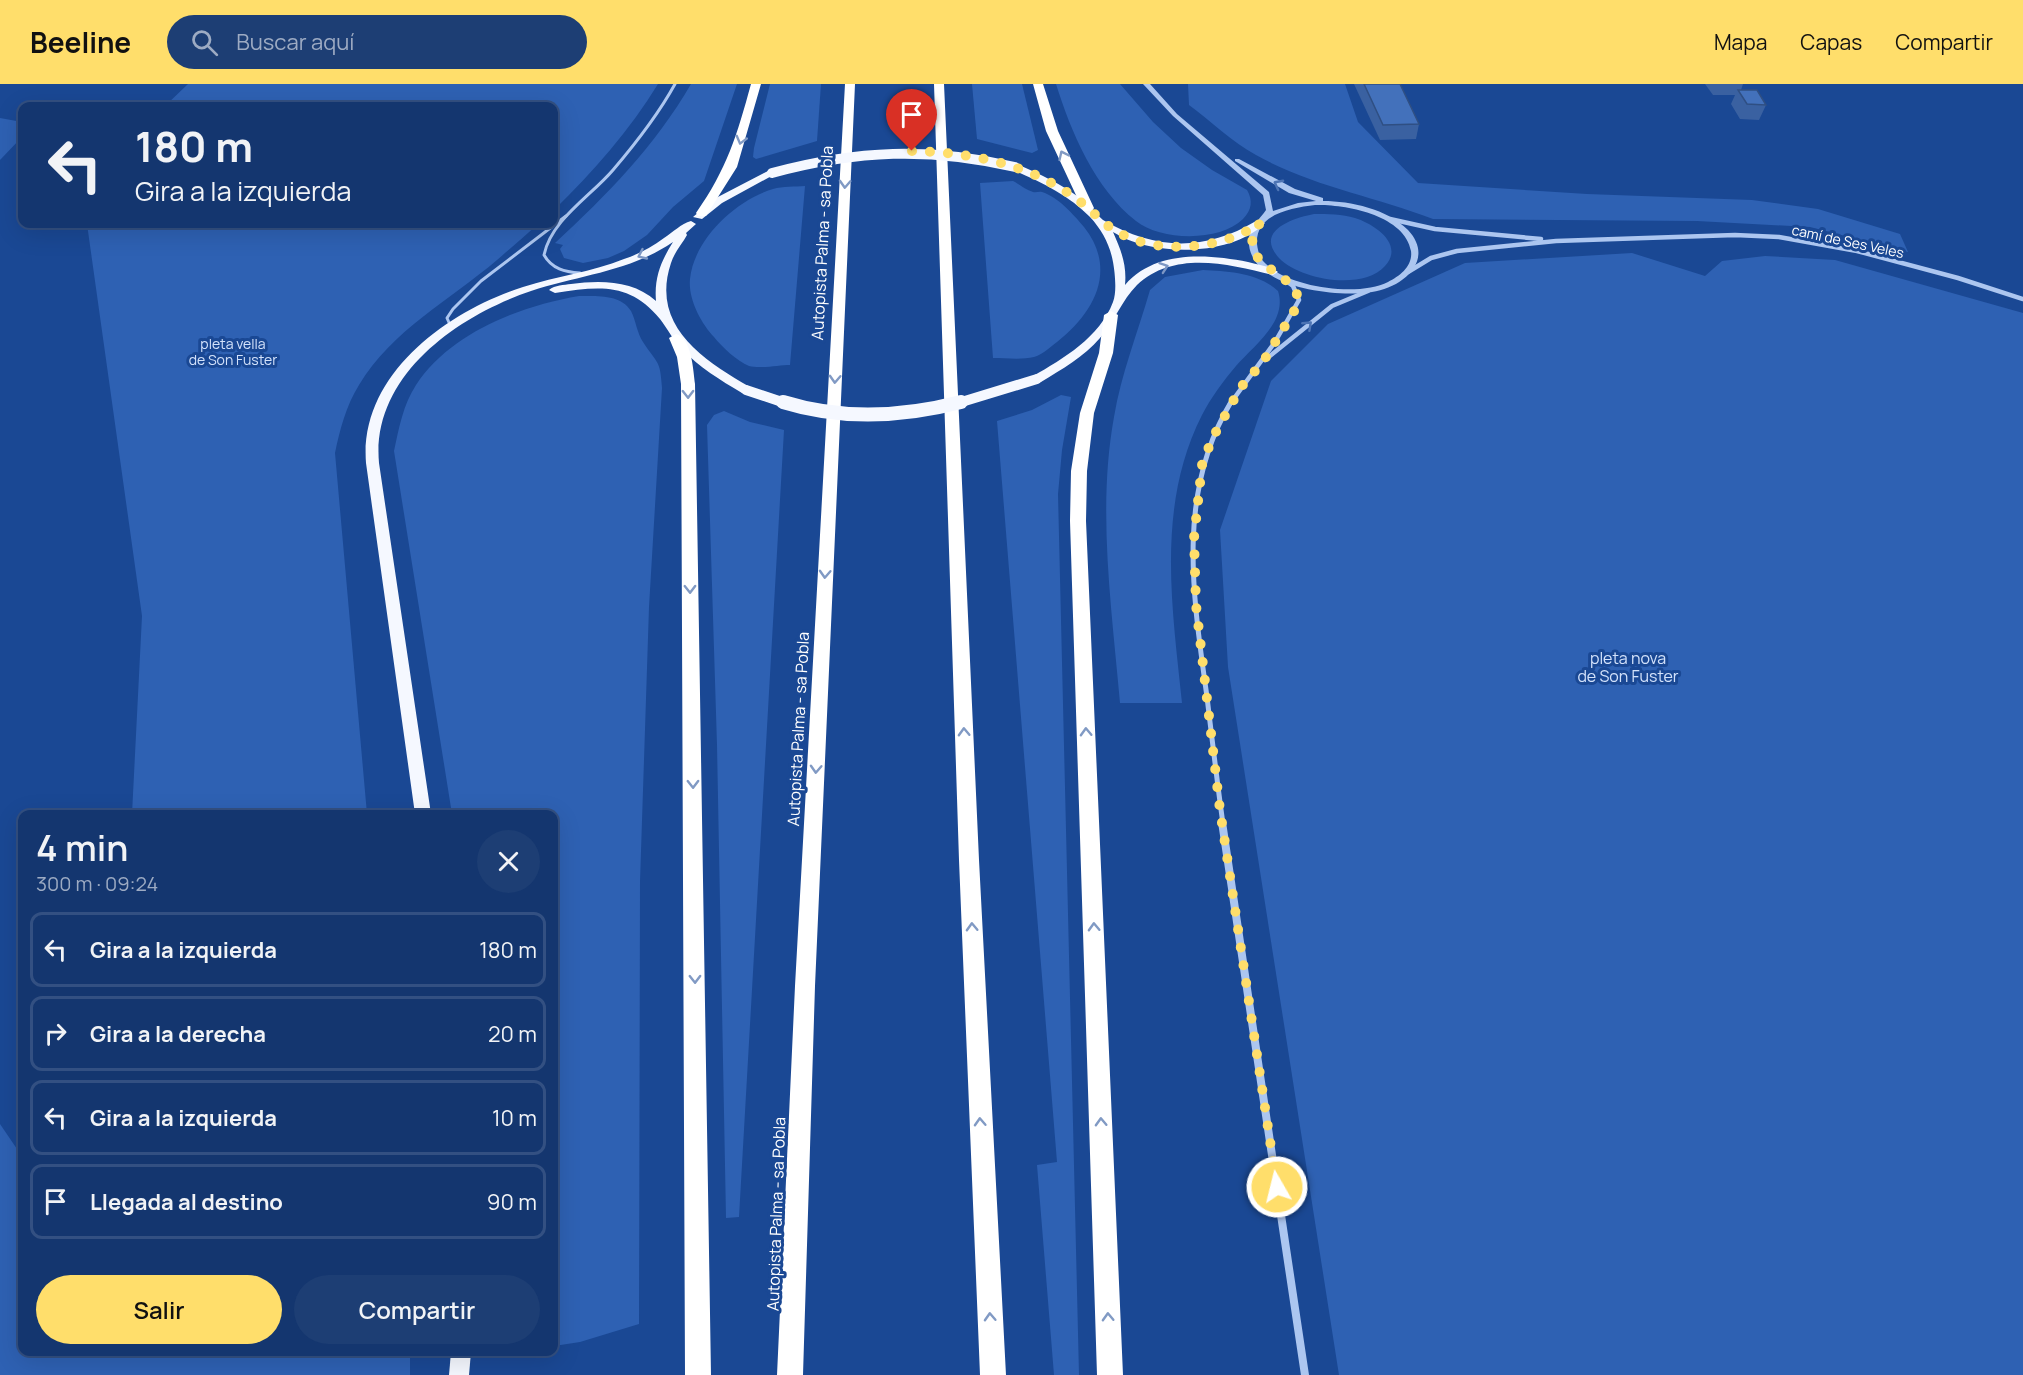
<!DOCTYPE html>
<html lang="es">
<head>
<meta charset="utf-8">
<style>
	body { margin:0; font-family:Manrope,sans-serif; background:#1d3e74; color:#f1f3f6; height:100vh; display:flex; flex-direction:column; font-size:22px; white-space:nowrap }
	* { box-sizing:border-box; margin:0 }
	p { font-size:20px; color:#9dabc3 }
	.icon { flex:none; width:33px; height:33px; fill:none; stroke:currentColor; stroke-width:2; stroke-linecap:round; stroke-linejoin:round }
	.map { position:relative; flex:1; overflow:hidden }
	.drawer { position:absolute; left:18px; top:726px; width:540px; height:546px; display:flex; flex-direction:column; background:#14366f; border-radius:12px; box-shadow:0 6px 24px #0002,0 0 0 2px #335082 }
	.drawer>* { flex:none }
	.top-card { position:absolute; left:18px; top:18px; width:540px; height:126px; border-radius:12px; box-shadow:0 6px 24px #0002,0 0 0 2px #335082; background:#14366f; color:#f1f3f6; overflow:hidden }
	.pin { position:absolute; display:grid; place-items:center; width:51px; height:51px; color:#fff; margin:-62px -26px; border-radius:50% 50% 50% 0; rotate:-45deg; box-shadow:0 0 6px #0007 }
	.pin .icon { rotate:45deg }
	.me { position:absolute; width:66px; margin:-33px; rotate:352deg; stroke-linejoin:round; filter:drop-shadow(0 0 4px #0008) }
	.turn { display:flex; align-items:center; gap:21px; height:126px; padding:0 18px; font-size:27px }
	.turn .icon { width:78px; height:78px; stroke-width:2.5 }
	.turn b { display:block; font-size:42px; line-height:51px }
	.round { display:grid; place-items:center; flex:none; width:63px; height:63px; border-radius:32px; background:#1d3e74 }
	.summary { display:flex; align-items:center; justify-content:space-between; height:102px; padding:0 18px }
	h1 { font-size:36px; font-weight:600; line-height:45px }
	.button { display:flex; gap:12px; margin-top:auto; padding:12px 18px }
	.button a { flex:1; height:69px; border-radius:36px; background:#ffde6b; color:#111; font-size:24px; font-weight:600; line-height:69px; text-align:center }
	.button a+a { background:#1d3e74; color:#f1f3f6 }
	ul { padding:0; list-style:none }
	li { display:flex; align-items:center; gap:18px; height:75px; margin:0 12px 9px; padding:0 6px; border:3px solid #335082; border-radius:12px }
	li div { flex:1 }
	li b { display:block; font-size:22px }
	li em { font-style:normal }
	header { display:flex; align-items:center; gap:36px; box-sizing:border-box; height:84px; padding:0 30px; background:#ffde6b; color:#111 }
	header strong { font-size:28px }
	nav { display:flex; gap:33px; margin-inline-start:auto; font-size:21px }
	.search { width:420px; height:54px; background:#1d3e74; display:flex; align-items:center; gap:15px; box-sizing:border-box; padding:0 21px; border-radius:33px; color:#9dabc3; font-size:22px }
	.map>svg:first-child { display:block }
	.green { fill:#2e61b3 }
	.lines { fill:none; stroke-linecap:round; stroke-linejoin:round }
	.service { stroke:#acc6f0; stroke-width:3 }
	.minor-far2 { stroke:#acc6f0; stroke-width:4.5 }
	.minor-far1 { stroke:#acc6f0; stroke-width:5 }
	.minor { stroke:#acc6f0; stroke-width:8 }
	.tertiary { fill:#acc6f0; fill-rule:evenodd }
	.primary { fill:#f5f8ff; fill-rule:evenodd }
	.motorway { fill:#fff; fill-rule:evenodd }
	.primary-bridge-far1 { stroke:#f5f8ff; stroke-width:10 }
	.primary-bridge { stroke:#f5f8ff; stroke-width:14 }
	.wall { fill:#3a61a1 }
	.building { fill:#4371bb; stroke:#2f4f83; stroke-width:1.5 }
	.oneway { stroke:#819ac4 }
	.oneway2 { stroke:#4d74b4 }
	.oneway3 { stroke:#7d97c4 }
	.route { stroke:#ffde6b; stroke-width:10; stroke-dasharray:0 18 }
	.labels { text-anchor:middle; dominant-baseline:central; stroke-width:6; stroke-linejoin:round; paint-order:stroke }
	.far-street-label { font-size:14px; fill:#fff; stroke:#1a4894 }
	.far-park-label { font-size:14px; fill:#d3e2fb; stroke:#1a4894 }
	.street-label { font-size:16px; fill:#fff; stroke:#1a4894 }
	.park-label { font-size:16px; fill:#d3e2fb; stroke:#1a4894 }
</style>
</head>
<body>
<header>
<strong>Beeline</strong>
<div class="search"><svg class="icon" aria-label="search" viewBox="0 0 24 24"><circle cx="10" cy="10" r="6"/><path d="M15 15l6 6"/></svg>Buscar aquí</div>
<nav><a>Mapa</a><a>Capas</a><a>Compartir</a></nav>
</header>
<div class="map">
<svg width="2023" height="1291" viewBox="0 0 2023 1291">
	<rect width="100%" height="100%" fill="#1a4894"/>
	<g class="green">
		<path d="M188,0h470c-28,46 -65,88 -104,126v-104h-389z"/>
		<path d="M691,0h46l-33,97 -31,26 -26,28 -23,16 -16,7 -25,5 -19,-5 -4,-9 3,-4 -8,-2c52,-48 100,-97 136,-159z"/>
		<path d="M770,0h51l-4,57 -61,18 -3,-2 1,-9z"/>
		<path d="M972,0h50l16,66 -6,3 -55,-14z"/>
		<path d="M1056,0h64l33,38 28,26 31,22 35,20c6,10 5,20 -4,29 -23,23 -82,22 -107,2 -41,-32 -65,-89 -80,-137z"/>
		<path d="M1188,0h157l13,38 60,61 169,11 165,6 66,9 82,25 8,18 -98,-25 -113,-6 -264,-2c-59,-23 -122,-33 -177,-64 -24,-13 -45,-34 -67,-50z"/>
		<path d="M0,34l22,4v15l-22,23z"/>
		<path d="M1013,97c6,3 13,9 20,11 3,1 6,-1 9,0 16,5 31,22 42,35 34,43 10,86 -27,115 -7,5 -15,13 -23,15 -12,3 -29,1 -41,1l-13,-175z"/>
		<path d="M805,102l-15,179c-11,0 -30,4 -41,1 -12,-5 -27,-19 -35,-29 -13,-14 -26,-38 -24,-58 4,-40 46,-79 83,-90 10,-3 22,-2 32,-3z"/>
		<path d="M1314,130c14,0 28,0 41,4 19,6 50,26 30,48 -22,25 -85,14 -106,-8 -25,-27 14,-40 35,-44z"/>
		<path d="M87,140h451c-13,12 -27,24 -41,36 -47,40 -105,70 -138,125 -13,21 -19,44 -24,68l32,361h-235l10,-198z"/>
		<path d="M1632,169l73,23 17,-15 43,-5 70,4 188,53v1062h-684l-111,-708 -8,-137 51,-149 57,-57 137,-61z"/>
		<path d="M1203,186c24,1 56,3 75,21 10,31 -25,55 -42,75 -12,14 -26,33 -34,49 -46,91 -30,191 -20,288h-62c-8,-93 -23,-193 -6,-286 7,-43 24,-85 36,-127l15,-13z"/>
		<path d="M579,212c17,0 42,-2 52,15 5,10 6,22 12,31 15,23 17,17 19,46l-13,219 -9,275 -1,442 -59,18 -26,4v-532h-102l-58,-363c5,-23 9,-46 22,-66 34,-52 104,-79 163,-89z"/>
		<path d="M1061,311l10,2 -9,53 -4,44 21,881h-25l-17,-210 20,-3 -60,-741 35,-11z"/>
		<path d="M724,327l26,11 34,8 -45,787 -13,1 -9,-473 -10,-320 7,-10z"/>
		<path d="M0,1040l17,25 5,-7v210h388v23h-410z"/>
	</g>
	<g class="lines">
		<g class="service">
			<path d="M580,189c-15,-1 -28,-4 -36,-18 7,-35 47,-59 69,-85 23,-27 45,-55 62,-86"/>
			<path d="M451,243l-4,-9 6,-9 28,-28 85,-65"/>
		</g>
		<g class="minor-far2">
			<path d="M1390,135l45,10 106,10"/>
			<path d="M1408,188l23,-14 26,-7 99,-10 179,-6 44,2 78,14 101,27 65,21"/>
			<path d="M1265,276l67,-54 36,-15"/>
			<path d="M1230,320l45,-62 24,-42 -6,-14 -8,-6"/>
		</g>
		<path class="minor-far1" d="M1223,740c-6,-43 -11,-85 -16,-127 -14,-101 -31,-204 24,-295"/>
		<path class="minor" d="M1222,738l83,553"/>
		<path class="tertiary" d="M1143,0h7l27,30 92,78 4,19 25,-8 18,-2 -27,-8 -54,-32v-2h4l56,30 28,9v3c28,0 64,8 85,29 28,30 -6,58 -36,62 -36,6 -128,-4 -123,-55 1,-11 12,-19 17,-27l-3,-15 -90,-79zM1315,121c30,-1 90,10 96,46 2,15 -11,25 -23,31 -29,15 -98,6 -122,-18 -6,-5 -8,-12 -9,-20 -2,-30 34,-36 58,-39z"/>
		<g class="primary">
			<path d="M1011,81h8c21,9 42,19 61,33 7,5 18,18 23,22 52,30 101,32 153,1l9,2c-34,34 -113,34 -152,9 8,18 14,33 12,53 30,-35 82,-31 123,-23 10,3 23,4 30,10l-5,3c-44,-11 -99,-25 -136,10 -15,15 -23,37 -37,53 -16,19 -38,31 -59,44h-8v-6c30,-17 67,-39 80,-74 4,-10 2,-29 0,-40 -3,-17 -11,-32 -23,-45 -21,-22 -51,-36 -79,-48z"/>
			<path d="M768,87l9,2 -55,30 -20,16 -9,-2 21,-18z"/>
			<path d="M691,137l5,3 -10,9 1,2c-5,9 -13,18 -16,28 -21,63 32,97 79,124v6h-8c-22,-13 -43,-26 -60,-44 -9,-9 -15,-21 -22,-30 -30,-37 -61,-33 -105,-26l-6,-3c6,-5 15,-5 22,-6 29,-4 62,-4 85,17 -2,-23 5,-40 17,-59 -44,30 -94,33 -142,49 -74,25 -160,85 -152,172l52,351h-16l-49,-351c-7,-89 82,-152 157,-176 34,-11 69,-15 101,-28 15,-5 28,-12 40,-21 9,-6 17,-14 27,-17z"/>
			<path d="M451,1268h20l-2,23h-20z"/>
		</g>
		<g class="motorway">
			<path d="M751,0h10l-24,83 -31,49h-8l-2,-3c31,-44 41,-78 55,-129z"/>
			<path d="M845,0h10l-40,902 -12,389h-26l18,-389z"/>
			<path d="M934,0h10l35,776 27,515h-26l-21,-515z"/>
			<path d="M1033,0h10l15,47 36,77 -2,3h-8l-2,-3 -36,-77z"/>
			<path d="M1111,227l7,4 -5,38 -19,60 -7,58 -1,50 37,854h-26l-27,-854 1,-50 9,-58 19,-60 5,-38z"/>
			<path d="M676,250c16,4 17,36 19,50l16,991h-26l-4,-991 -4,-27 -8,-19z"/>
		</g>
		<g class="primary-bridge-far1">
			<path d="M772,89c85,-23 157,-26 243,-6"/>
			<path d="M746,306l42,14"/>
			<path d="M955,320l82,-25"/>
		</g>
		<path class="primary-bridge" d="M783,318c58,18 120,15 178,0"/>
	</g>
	<g class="wall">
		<path d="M1354,0h46l19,40 -3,15 -36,1z"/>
		<path d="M1705,0h38l-2,6 25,15 -7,15 -19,-1 -9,-15 4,-9h-22z"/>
	</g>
	<g class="building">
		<path d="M1364,0h36l19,40 -36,1z"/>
		<path d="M1738,6h19l9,15 -19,-1z"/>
	</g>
	<defs><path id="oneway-chevron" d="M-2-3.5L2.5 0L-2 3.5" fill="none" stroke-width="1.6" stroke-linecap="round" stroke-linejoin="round" transform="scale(1.5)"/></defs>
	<g class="oneway">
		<use href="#oneway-chevron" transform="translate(741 56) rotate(105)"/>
		<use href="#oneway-chevron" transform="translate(1063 71) rotate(-115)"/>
		<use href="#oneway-chevron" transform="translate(845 100) rotate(93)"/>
		<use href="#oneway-chevron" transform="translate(835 295) rotate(93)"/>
		<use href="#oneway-chevron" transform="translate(688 310) rotate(89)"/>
		<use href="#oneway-chevron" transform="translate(825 490) rotate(93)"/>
		<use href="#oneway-chevron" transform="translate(690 505) rotate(89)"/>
		<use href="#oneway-chevron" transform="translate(964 648) rotate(-92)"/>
		<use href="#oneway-chevron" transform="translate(1086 648) rotate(-92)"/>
		<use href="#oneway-chevron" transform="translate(816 685) rotate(93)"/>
		<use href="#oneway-chevron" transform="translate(693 700) rotate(89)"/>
		<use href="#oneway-chevron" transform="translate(972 843) rotate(-92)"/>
		<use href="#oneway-chevron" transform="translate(1094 843) rotate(-92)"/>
		<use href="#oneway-chevron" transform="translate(695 895) rotate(89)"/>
		<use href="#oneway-chevron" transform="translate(980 1038) rotate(-93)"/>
		<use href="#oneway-chevron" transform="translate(1101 1038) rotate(-92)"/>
		<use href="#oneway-chevron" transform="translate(990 1233) rotate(-93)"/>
		<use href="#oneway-chevron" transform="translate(1108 1233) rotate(-92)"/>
	</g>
	<g class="oneway2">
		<use href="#oneway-chevron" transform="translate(1278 100) rotate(-152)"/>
		<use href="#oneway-chevron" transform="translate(1308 241) rotate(-43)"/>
	</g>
	<g class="oneway3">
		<use href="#oneway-chevron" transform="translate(642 171) rotate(155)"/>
		<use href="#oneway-chevron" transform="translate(1164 183) rotate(-19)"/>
	</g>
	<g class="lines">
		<path class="route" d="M912,67c44,1 89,8 130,27 16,8 32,18 46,30 9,8 17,17 28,23 40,25 107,19 144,-8 -33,46 51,50 36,85l-33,54 -22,25 -29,52 -10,26 -8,73 2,67 24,205 57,377"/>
	</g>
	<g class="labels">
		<g class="far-street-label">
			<text transform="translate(1848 157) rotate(12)">camí de Ses Veles</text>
		</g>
		<g class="far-park-label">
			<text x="233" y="259">pleta vella<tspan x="233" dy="16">de Son Fuster</tspan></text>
		</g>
		<g class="street-label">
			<text transform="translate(822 159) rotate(-87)">Autopista Palma - sa Pobla</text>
			<text transform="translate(798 645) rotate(-87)">Autopista Palma - sa Pobla</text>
			<text transform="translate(776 1130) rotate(-88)">Autopista Palma - sa Pobla</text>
		</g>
		<g class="park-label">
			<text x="1628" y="574">pleta nova<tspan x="1628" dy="18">de Son Fuster</tspan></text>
		</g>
	</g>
</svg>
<div class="pin" style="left:912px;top:67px;background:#d93025"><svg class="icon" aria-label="arrive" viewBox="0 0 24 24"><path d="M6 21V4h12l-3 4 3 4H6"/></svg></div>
<svg class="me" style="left:1277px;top:1103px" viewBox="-20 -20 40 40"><circle r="17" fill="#ffde6b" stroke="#fff" stroke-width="3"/><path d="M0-11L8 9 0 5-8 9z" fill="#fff"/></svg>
<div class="top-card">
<div class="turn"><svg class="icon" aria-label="left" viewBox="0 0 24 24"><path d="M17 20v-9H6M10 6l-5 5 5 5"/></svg><div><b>180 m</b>Gira a la izquierda</div></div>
</div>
<section class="drawer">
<div class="summary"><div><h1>4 min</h1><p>300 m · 09:24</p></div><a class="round"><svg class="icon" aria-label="close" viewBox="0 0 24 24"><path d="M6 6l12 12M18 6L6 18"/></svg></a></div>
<ul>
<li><svg class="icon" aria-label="left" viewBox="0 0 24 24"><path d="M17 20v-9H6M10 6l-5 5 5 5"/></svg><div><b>Gira a la izquierda</b></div><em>180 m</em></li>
<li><svg class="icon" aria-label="right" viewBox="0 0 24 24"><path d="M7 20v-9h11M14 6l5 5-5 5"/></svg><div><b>Gira a la derecha</b></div><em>20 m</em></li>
<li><svg class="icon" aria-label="left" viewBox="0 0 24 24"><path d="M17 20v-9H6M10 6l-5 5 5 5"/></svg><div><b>Gira a la izquierda</b></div><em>10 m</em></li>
<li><svg class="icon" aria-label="arrive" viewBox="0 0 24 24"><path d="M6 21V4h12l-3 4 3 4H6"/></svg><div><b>Llegada al destino</b></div><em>90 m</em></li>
</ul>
<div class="button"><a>Salir</a><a>Compartir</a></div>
</section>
</div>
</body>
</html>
